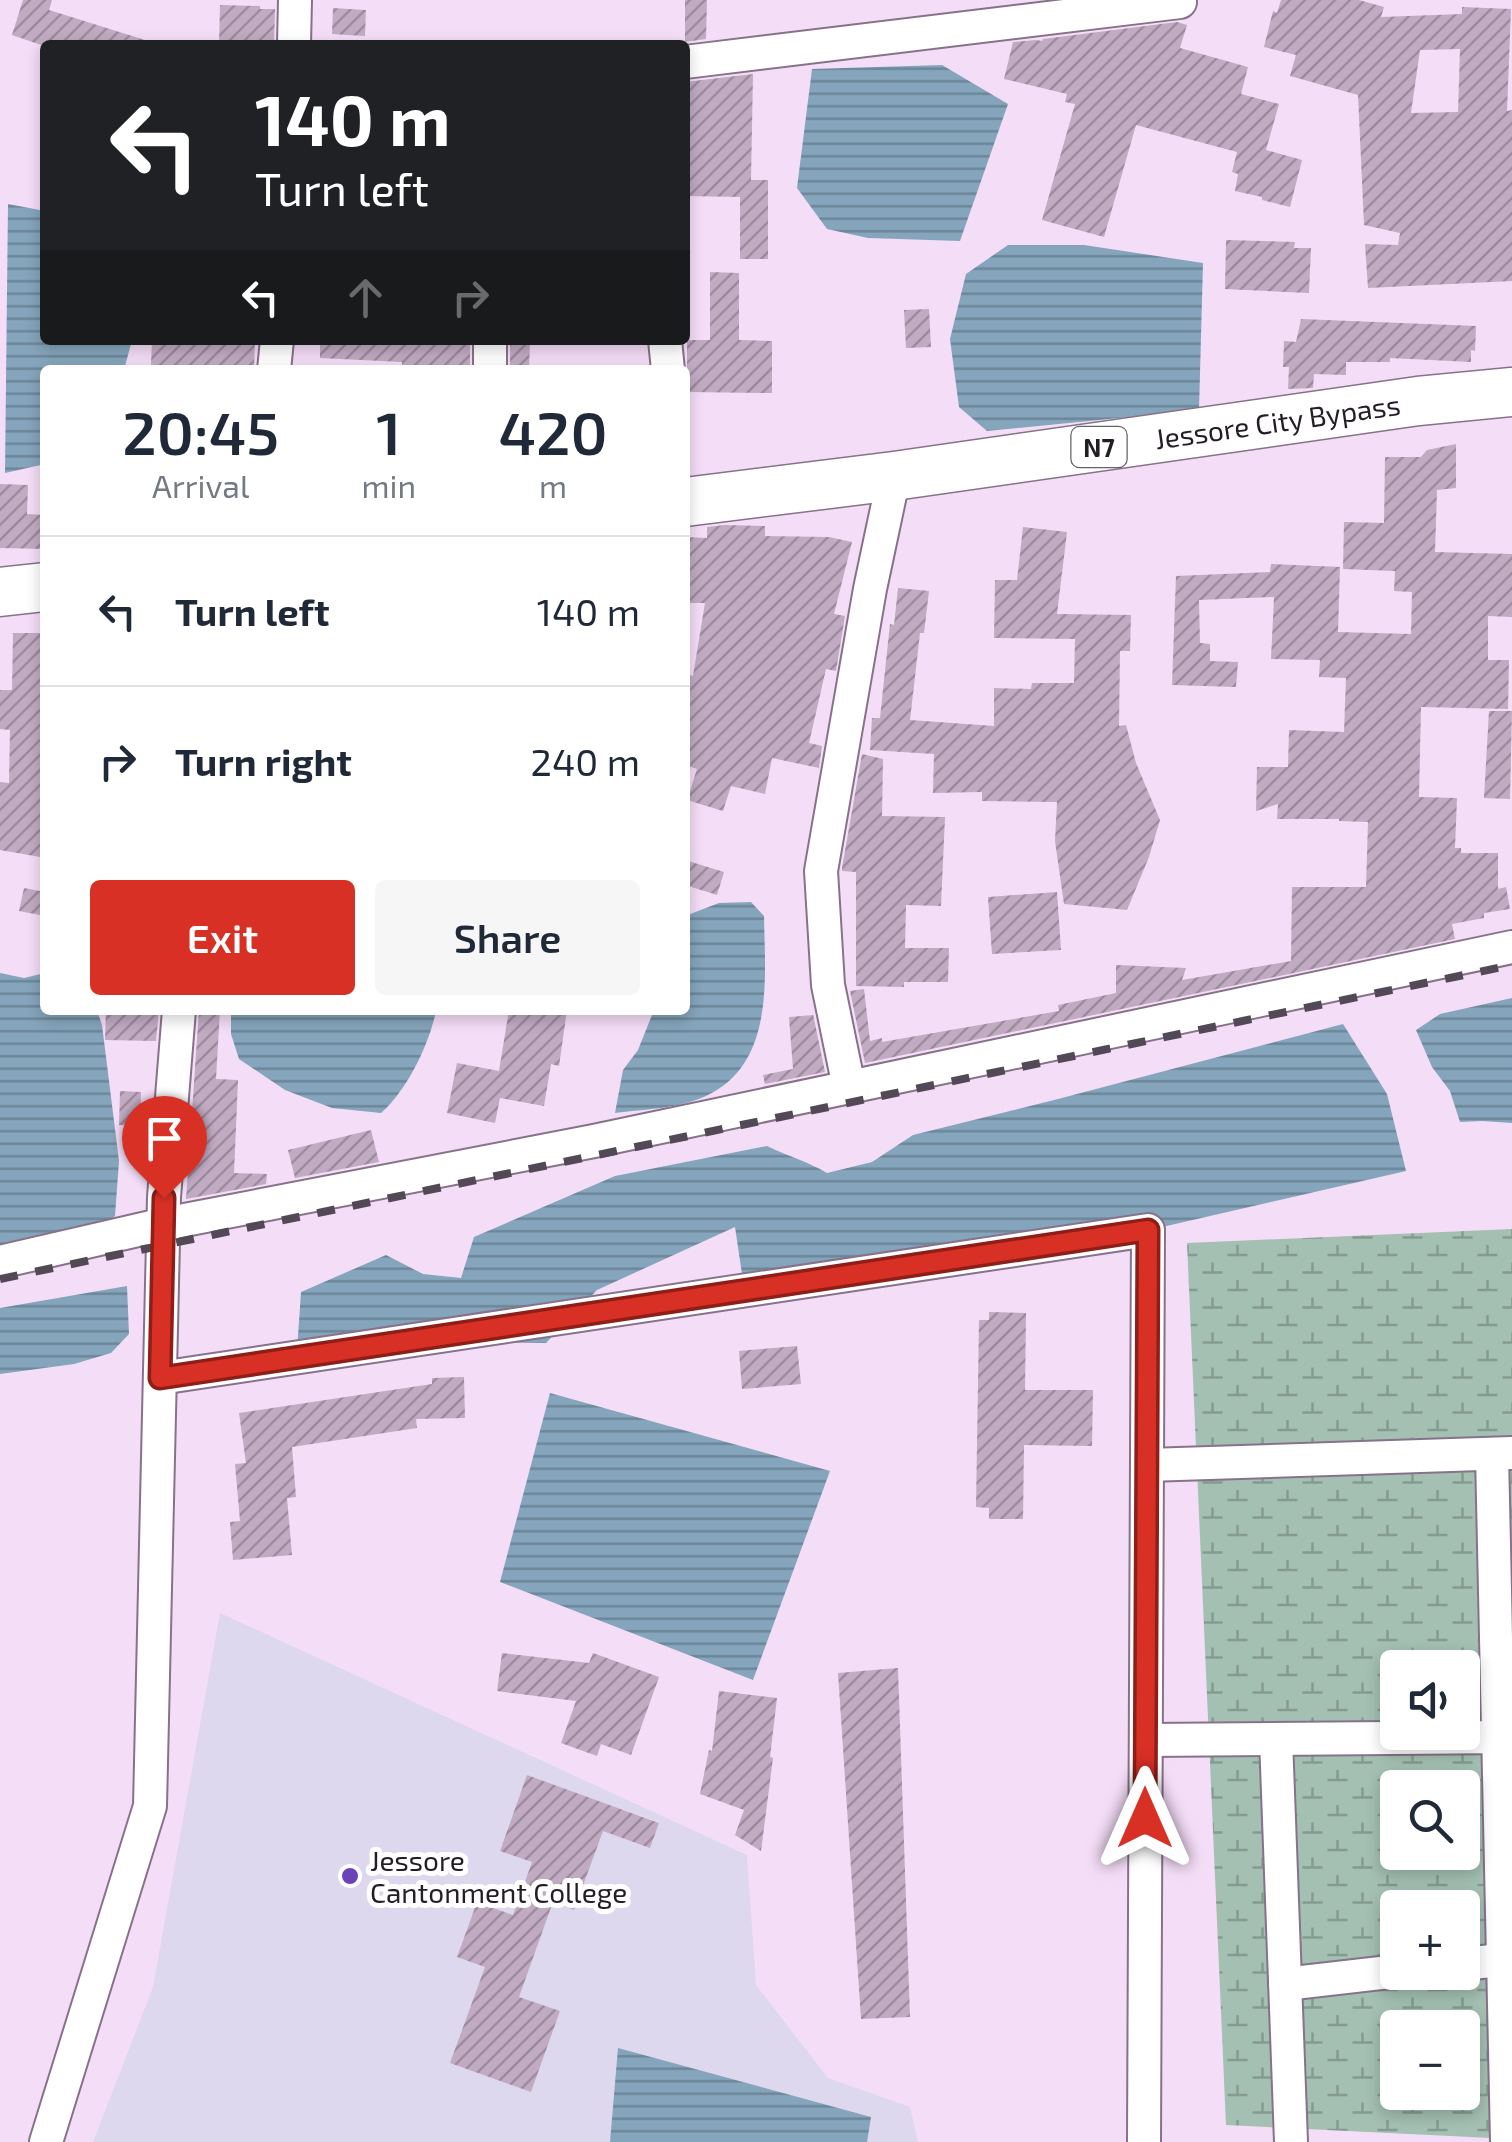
<!DOCTYPE html>
<html lang="en">
<head>
<meta charset="utf-8">
<style>
	body { margin:0; font-family:"Exo 2",sans-serif; background:#f6f6f7; color:#1f2937; height:100vh; display:flex; flex-direction:column; font-size:38px; white-space:nowrap }
	* { box-sizing:border-box; margin:0 }
	p { font-size:32px; color:#747a83 }
	.icon { flex:none; width:55px; height:55px; fill:none; stroke:currentColor; stroke-width:2; stroke-linecap:round; stroke-linejoin:round }
	.map { position:relative; flex:1; overflow:hidden }
	.side { position:absolute; left:40px; top:365px; width:650px; height:650px; display:flex; flex-direction:column; background:#fff; border-radius:10px; box-shadow:0 5px 15px #0003 }
	.side>* { flex:none }
	.hud { position:absolute; left:40px; top:40px; width:650px; height:305px; border-radius:10px; box-shadow:0 5px 15px #0003; background:#202124; color:#fff; overflow:hidden }
	.fabs { position:absolute; left:1380px; top:1650px; display:grid; gap:20px }
	.fabs a { display:grid; place-items:center; width:100px; height:100px; border-radius:10px; background:#fff; box-shadow:0 5px 15px #0003; font-size:50px }
	.pin { position:absolute; display:grid; place-items:center; width:85px; height:85px; color:#fff; margin:-102px -42px; border-radius:50% 50% 50% 0; rotate:-45deg; box-shadow:0 0 10px #0007 }
	.pin .icon { rotate:45deg }
	.me { position:absolute; width:110px; margin:-55px; rotate:0deg; stroke-linejoin:round; filter:drop-shadow(0 0 8px #0008) }
	.turn { display:flex; align-items:center; gap:35px; height:210px; padding:0 50px; font-size:45px }
	.turn .icon { width:130px; height:130px; stroke-width:2.5 }
	.turn b { display:block; font-size:70px; line-height:85px }
	.lanes { display:flex; align-items:center; height:95px; padding:0 50px; background:#0003; justify-content:center; gap:50px; direction:ltr }
	.lanes .off { opacity:.35 }
	.eta { display:flex; justify-content:space-evenly; align-items:center; height:170px; text-align:center }
	.eta b { font-size:60px; font-weight:600; line-height:70px }
	.action { display:flex; gap:20px; margin-top:auto; padding:20px 50px }
	.action a { flex:1; height:115px; border-radius:10px; background:#d93025; color:#fff; font-size:40px; font-weight:600; line-height:115px; text-align:center }
	.action a+a { background:#f6f6f7; color:#1f2937 }
	ul { padding:0; list-style:none }
	li { display:flex; align-items:center; gap:30px; height:150px; padding:0 50px; border-top:2px solid #e0e1e3 }
	li div { flex:1 }
	li b { display:block; font-size:38px }
	li em { font-style:normal }
	.map>svg:first-child { display:block }
	.education { fill:#ded8ee; fill-rule:evenodd }
	.wetland { fill:url(#wetland-marsh); fill-rule:evenodd }
	.water { fill:url(#water-rules) }
	.building { fill:url(#building-hatch); fill-rule:evenodd }
	.lines { fill:none; stroke-linecap:round; stroke-linejoin:round }
	.minor-casing { stroke:#877289; stroke-width:36 }
	.highway-casing { stroke:#877289; stroke-width:51 }
	.minor { stroke:#fff; stroke-width:32 }
	.highway { stroke:#fff; stroke-width:48 }
	.rail { stroke:#534855; stroke-width:8; stroke-dasharray:18 18; stroke-linecap:butt }
	.route-casing { stroke:#8d1f18; stroke-width:25 }
	.route { stroke:#d93025; stroke-width:18 }
	.poi-dot { fill:#6c42ba; stroke:#fff; stroke-width:4 }
	.labels { text-anchor:middle; dominant-baseline:central; stroke-width:10; stroke-linejoin:round; paint-order:stroke }
	.shield { fill:#fff; stroke:#666167; stroke-width:2.5 }
	.shield-label { font-size:25px; font-weight:bold; fill:#251d26 }
	.street-label { font-size:28px; fill:#251d26; stroke:#fff }
	.poi-label { font-size:28px; fill:#251d26; stroke:#fff; text-anchor:start }
</style>
</head>
<body>
<div class="map">
<svg width="1512" height="2142" viewBox="0 0 1512 2142">
	<defs>
		<pattern id="wetland-marsh" width="20" height="14" patternUnits="userSpaceOnUse" patternTransform="scale(2.5)"><rect width="20" height="14" fill="#a3c0b2"/><path d="M1 5h8M5 5V1M11 12h8M15 12V8" fill="none" stroke="#859b91"/></pattern>
		<pattern id="water-rules" width="6" height="5" patternUnits="userSpaceOnUse" patternTransform="scale(2.5)"><rect width="6" height="5" fill="#85a5bc"/><path d="M0 2.5h6" fill="none" stroke="#6d8699"/></pattern>
		<pattern id="building-hatch" width="6" height="6" patternUnits="userSpaceOnUse" patternTransform="scale(2.5)"><rect width="6" height="6" fill="#c1abc3"/><path d="M-1 1l2-2M0 6l6-6M5 7l2-2" fill="none" stroke="#9d8b9e"/></pattern>
	</defs>
	<rect width="100%" height="100%" fill="#f4ddf7"/>
	<path class="education" d="M220,1613l527,242 9,130 72,93 82,29 8,35h-825l60,-155zM527,1776l47,133 -42,-47 -32,-12zM619,1808l40,14 -9,25 -40,-14zM477,1902l66,24 -86,31zM479,1983l80,28 -108,52z"/>
	<path class="wetland" d="M1512,1229v910l-286,-14 -39,-882zM1398,1668h64v64h-64zM1398,1788h64v64h-64zM1398,1908h64v64h-64zM1398,2028h64v64h-64z"/>
	<g class="water">
		<path d="M942,65l66,39 -48,137 -92,-3 -41,-9 -30,-41 15,-119z"/>
		<path d="M8,204l37,7v129h87l-8,30h-79v94l-40,9z"/>
		<path d="M1008,245h76l119,18 -4,147 -212,21 -28,-24 -9,-68 16,-65z"/>
		<path d="M751,902l13,14c1,62 11,148 -58,180 -28,13 -61,13 -91,17l8,-43 15,-20 16,-40h31v-94l34,-13z"/>
		<path d="M0,973l24,5 21,-5v37h52l5,15 17,136 -4,55 -17,13 -98,23z"/>
		<path d="M1512,998v125l-30,-2 -22,1 -10,-31 -18,-24 -16,-37 24,-16z"/>
		<path d="M231,1010h204l1,1c-7,34 -29,79 -55,102l-49,-5 -47,-18 -46,-31 -8,-25z"/>
		<path d="M1343,1024l44,70 19,77 -331,76 -312,58 -17,-4 -11,-74 -138,63 -51,53 -76,-1 -173,9 4,-59 85,-37 37,19 38,4 13,-41 141,-61 152,-30c20,10 40,15 60,27l45,-11 41,-27 145,-36z"/>
		<path d="M127,1286l2,48 -18,19 -37,11 -74,10v-66z"/>
		<path d="M550,1393l280,78 -77,209 -253,-98z"/>
		<path d="M618,2048l253,69 -4,25h-257z"/>
	</g>
	<g class="building">
		<path d="M23,0h29l-3,10 96,30v5h-104l-29,-10z"/>
		<path d="M685,0h22l-1,39 -21,3z"/>
		<path d="M1281,0h78l25,7 -3,10 81,-3v-7l49,2 -4,102 5,-1v171l-144,7 -3,-44 33,1 2,-12 -36,-8 -6,-130 -68,-19 6,-21 -32,-8 9,-36 4,2zM1460,49l-2,63 -47,1 9,-63z"/>
		<path d="M220,5l40,1v3h15l-1,36 -55,-1z"/>
		<path d="M333,8l33,2 -1,26 -33,-2z"/>
		<path d="M1177,22l10,3 -7,23 68,19 -7,27 38,10 -13,46 36,10 -12,47 -28,-7v-3l-27,-6 3,-17 -6,-2 5,-20 -101,-27 -32,112 -62,-17 33,-116 -10,-2 2,-8 -63,-15 9,-37 23,-2 6,1 1,-2z"/>
		<path d="M753,74l-2,106h17v79h-28v-62l-55,-1v-114z"/>
		<path d="M1226,240l69,2 -1,6h17l-2,45 -84,-4z"/>
		<path d="M710,272l29,1v67l33,1v52l-85,-1v-52h23z"/>
		<path d="M929,309l2,38 -25,1 -2,-38z"/>
		<path d="M1301,319l175,7 -1,25 -4,-1v12l-81,-4v4h-44v13l-32,-1 -1,14 -25,1 1,-22h-6l1,-26 12,1z"/>
		<path d="M152,340h103l-1,29 -103,-4z"/>
		<path d="M320,340h150v30h-68v-8l-82,-4z"/>
		<path d="M510,340h20l-1,30h-19z"/>
		<path d="M1456,444v44l-19,2 -2,62 77,2v63l-24,-1v44h21l-1,49 -87,-2 -2,90 38,1 -2,50h6v5h37v36l8,-2 4,22 -26,4v5l-32,6 3,15 -590,124 -15,-72 14,-2 6,52 12,-3v4l177,-31 -1,-6 58,-12v-28l70,3 -4,12 109,-19 1,-74h74l2,-65 -29,-1v-2h-62l1,-15 -22,7 1,-44h31l1,-37 55,2 2,-54 -27,-1 1,-17 -49,-1 3,-62 -75,3 1,43 10,1v17l28,1 -2,25 -64,-2 4,-109 94,-4 1,-8 69,3 -2,65 73,2 1,-42 -18,-1 1,-20 -52,-2 1,-47 40,1 1,-66h36l6,-7z"/>
		<path d="M0,484l28,1 -1,29 18,1v34l-45,-1z"/>
		<path d="M725,525l40,1v10l64,1 23,5 -18,72 11,2 -9,55 -10,-2 -17,74 13,3 -3,22 -47,-10 -7,36 -34,-8 -8,25 -36,-11 10,-31 -12,-4v-91l8,2 12,-73h-20v-66l22,1v-11z"/>
		<path d="M1023,527l44,5 -10,82 74,1 -1,36h-10l-1,75 7,-1 10,38 24,57 -11,37 -22,53 -63,-6 -9,-63 2,-39 -75,-1v-9l-49,1 1,-39 -64,-4 2,-32h8l10,-94 4,1 4,-37 31,3 -5,42h-4l-10,87 84,6v-38l37,1 1,-6h42l1,-44 -81,-1 1,-58h22z"/>
		<path d="M13,633h32v187l-5,37 -40,-7v-68l9,1 1,-53 -10,-1v-39h12z"/>
		<path d="M1489,711h23l-2,88 -26,-1z"/>
		<path d="M862,754l21,5 -1,57 63,1 -4,89 -35,-1 -1,43h44l-1,34h-44v5l-48,-1v-114l-14,-1v-3z"/>
		<path d="M685,860l39,12 -7,23 -32,-10z"/>
		<path d="M24,888l21,4v24l-26,-5z"/>
		<path d="M1057,892l4,58 -69,4 -4,-57z"/>
		<path d="M812,1009l13,63 -60,12 -2,-9 30,-6 -4,-52 24,-2z"/>
		<path d="M106,1010h53l-3,31 -51,-1z"/>
		<path d="M199,1010h21l-4,69 22,1 -4,93 33,1 -1,10 -80,15z"/>
		<path d="M509,1010h58l-8,56 -8,-2 -7,42 -44,-8 -5,25 -48,-10 10,-50 42,8z"/>
		<path d="M120,1091l21,1 -1,34 -21,-1z"/>
		<path d="M371,1130l8,32 -84,16 -7,-28z"/>
		<path d="M989,1312l37,1 -1,77h68l-1,56 -68,-1 -1,74h-34v-11l-13,-1 3,-187h10z"/>
		<path d="M797,1346l4,38 -59,5 -3,-38z"/>
		<path d="M464,1377l1,41 -49,1 1,9 -125,19 4,50 -9,1 5,57 -59,5 -3,-38 10,-1 -5,-57 11,-1 -7,-50 193,-29v-6z"/>
		<path d="M502,1653l87,10 4,-10 66,24 -28,78 -30,-11 -4,12 -36,-13 15,-42 -79,-10z"/>
		<path d="M898,1668l12,349 -49,2 -23,-346z"/>
		<path d="M719,1691l58,7 -7,59 3,1 -12,93 -26,-16 9,-25 -44,-16 9,-44 3,1z"/>
		<path d="M527,1775l132,48 -9,25 -47,-17 -29,79 -21,-8 -34,95 41,14 -29,81 -81,-29 35,-96 -28,-10 20,-55 36,13 19,-53 -32,-11z"/>
	</g>
	<g class="lines">
		<g class="minor-casing">
			<g id="minor">
				<path d="M294,45l1,-45"/>
				<path d="M685,62l495,-60"/>
				<path d="M665,340l3,30"/>
				<path d="M274,370l3,-30"/>
				<path d="M490,370v-30"/>
				<path d="M849,1087l-21,-102 -7,-114 49,-282 24,-113"/>
				<path d="M0,1262l164,-38 430,-83 918,-194"/>
				<path d="M160,1378l988,-148 -4,912"/>
				<path d="M1492,1454l15,688"/>
				<path d="M1147,1465l365,-12"/>
				<path d="M1276,1739l15,403"/>
				<path d="M1146,1740l366,-3"/>
				<path d="M1462,1964l50,-5"/>
				<path d="M1285,1984l113,-13"/>
				<path d="M46,2142l104,-336 14,-609 15,-187"/>
			</g>
		</g>
		<g class="highway-casing">
			<g id="highway">
				<path id="s1" d="M685,502l209,-26 524,-75 94,-9"/>
				<path d="M0,592l45,-5"/>
			</g>
		</g>
		<use href="#minor" class="minor"/>
		<use href="#highway" class="highway"/>
		<path class="rail" d="M0,1279l1512,-314"/>
	</g>
	<g class="lines">
		<g class="route-casing">
			<path id="route" d="M164,1198l-4,180 988,-148 -3,588"/>
		</g>
		<use href="#route" class="route"/>
	</g>
	<circle class="poi-dot" cx="350" cy="1876" r="10"/>
	<g class="labels">
		<rect class="shield" x="1071.5" y="427" width="55" height="40" rx="8"/>
		<g class="shield-label">
			<text x="1099" y="447">N7</text>
		</g>
		<g class="street-label">
			<text stroke="none"><textPath href="#s1" startOffset="598">Jessore City Bypass</textPath></text>
		</g>
		<g class="poi-label">
			<text x="370" y="1860">Jessore<tspan x="370" dy="32">Cantonment College</tspan></text>
		</g>
	</g>
</svg>
<div class="fabs">
<a><svg class="icon" aria-label="sound" viewBox="0 0 24 24"><path d="M4 9h4l5-4v14l-5-4H4zM17 9q2 3 0 6"/></svg></a>
<a><svg class="icon" aria-label="search" viewBox="0 0 24 24"><circle cx="10" cy="10" r="6"/><path d="M15 15l6 6"/></svg></a>
<a>+</a>
<a>−</a>
</div>
<div class="pin" style="left:164px;top:1198px;background:#d93025"><svg class="icon" aria-label="arrive" viewBox="0 0 24 24"><path d="M6 21V4h12l-3 4 3 4H6"/></svg></div>
<svg class="me" style="left:1145px;top:1818px" viewBox="-20 -20 40 40"><path d="M0-17L14 15 0 8-14 15z" fill="#d93025" stroke="#fff" stroke-width="4"/></svg>
<div class="hud">
<div class="turn"><svg class="icon" aria-label="left" viewBox="0 0 24 24"><path d="M17 20v-9H6M10 6l-5 5 5 5"/></svg><div><b>140 m</b>Turn left</div></div>
<div class="lanes"><svg class="icon" aria-label="left" viewBox="0 0 24 24"><path d="M17 20v-9H6M10 6l-5 5 5 5"/></svg><svg class="icon off" aria-label="ahead" viewBox="0 0 24 24"><path d="M12 20V5M6 11l6-6 6 6"/></svg><svg class="icon off" aria-label="right" viewBox="0 0 24 24"><path d="M7 20v-9h11M14 6l5 5-5 5"/></svg></div>
</div>
<section class="side">
<div class="eta">
<div><b>20:45</b><p>Arrival</p></div>
<div><b>1</b><p>min</p></div>
<div><b>420</b><p>m</p></div>
</div>
<ul>
<li><svg class="icon" aria-label="left" viewBox="0 0 24 24"><path d="M17 20v-9H6M10 6l-5 5 5 5"/></svg><div><b>Turn left</b></div><em>140 m</em></li>
<li><svg class="icon" aria-label="right" viewBox="0 0 24 24"><path d="M7 20v-9h11M14 6l5 5-5 5"/></svg><div><b>Turn right</b></div><em>240 m</em></li>
</ul>
<div class="action"><a>Exit</a><a>Share</a></div>
</section>
</div>
</body>
</html>
